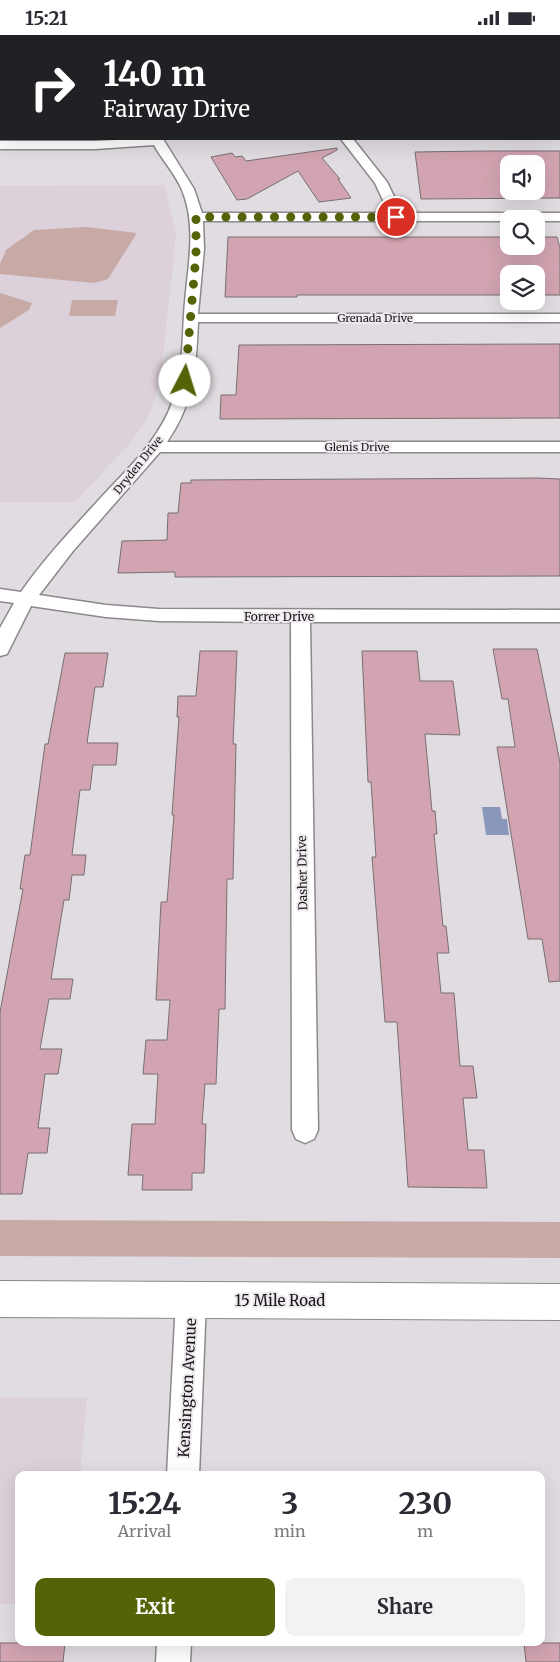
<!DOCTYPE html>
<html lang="en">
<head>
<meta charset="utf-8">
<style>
	body { margin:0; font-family:Merriweather,serif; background:#f2f2f3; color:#2b2b33; height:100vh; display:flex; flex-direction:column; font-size:19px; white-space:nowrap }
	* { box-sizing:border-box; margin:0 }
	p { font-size:16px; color:#7c7c81 }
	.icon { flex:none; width:28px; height:28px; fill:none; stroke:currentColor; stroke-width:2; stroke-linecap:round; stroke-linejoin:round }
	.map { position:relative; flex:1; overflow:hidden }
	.details { position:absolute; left:15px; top:1436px; width:530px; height:175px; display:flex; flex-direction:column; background:#fff; border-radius:10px; box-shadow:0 5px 20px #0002 }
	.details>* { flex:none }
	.guide { position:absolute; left:0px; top:0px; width:560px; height:105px; box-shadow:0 5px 20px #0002; background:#202124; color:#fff; overflow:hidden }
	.fabs { position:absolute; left:500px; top:120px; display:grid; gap:10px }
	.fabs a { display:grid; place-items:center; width:45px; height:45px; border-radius:10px; background:#fff; box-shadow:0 5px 20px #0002; font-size:25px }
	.pin { position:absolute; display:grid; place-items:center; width:42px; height:42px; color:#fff; margin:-21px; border:2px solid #fff; border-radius:50%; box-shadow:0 1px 5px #0007 }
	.me { position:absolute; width:55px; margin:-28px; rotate:5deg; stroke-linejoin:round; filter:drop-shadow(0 0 4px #0008) }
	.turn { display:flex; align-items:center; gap:18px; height:105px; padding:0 20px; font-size:22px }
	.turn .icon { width:65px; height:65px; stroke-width:2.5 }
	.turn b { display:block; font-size:35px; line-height:42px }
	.eta { display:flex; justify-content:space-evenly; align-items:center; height:85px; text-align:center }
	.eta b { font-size:30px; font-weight:700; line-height:35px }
	.primary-button { display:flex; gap:10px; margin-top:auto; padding:10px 20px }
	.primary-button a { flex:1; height:58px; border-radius:10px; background:#546308; color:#fff; font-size:20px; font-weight:700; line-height:58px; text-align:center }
	.primary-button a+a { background:#f2f2f3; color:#2b2b33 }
	.status { display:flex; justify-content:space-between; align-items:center; height:35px; padding:0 25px; background:#fff; direction:ltr }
	.status svg { height:14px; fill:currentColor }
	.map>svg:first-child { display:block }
	.built { fill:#dcd0da }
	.green { fill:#c7aaa5 }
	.water { fill:#8997bc }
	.building { fill:#d2a4b1; stroke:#767071; fill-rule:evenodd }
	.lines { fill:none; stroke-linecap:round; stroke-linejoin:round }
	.street-casing { stroke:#8c888c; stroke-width:3 }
	.secondary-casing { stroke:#8c888c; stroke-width:2 }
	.street { fill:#fff; fill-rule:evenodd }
	.secondary { fill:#fff; fill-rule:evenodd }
	.route { stroke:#546308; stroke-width:9; stroke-dasharray:0 16.2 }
	.labels { text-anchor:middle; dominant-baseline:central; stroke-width:4; stroke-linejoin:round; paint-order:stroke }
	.far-street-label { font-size:11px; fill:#191718; stroke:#eee9ee }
	.street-label { font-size:12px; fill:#191718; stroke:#eee9ee }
	.near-street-label { font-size:15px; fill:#191718; stroke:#eee9ee }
</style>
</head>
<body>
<div class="status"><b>15:21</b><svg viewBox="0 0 49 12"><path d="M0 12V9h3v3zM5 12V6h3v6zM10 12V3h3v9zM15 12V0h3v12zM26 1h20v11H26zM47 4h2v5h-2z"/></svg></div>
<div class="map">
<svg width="560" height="1627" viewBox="0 0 560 1627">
	<rect width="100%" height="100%" fill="#e1dce1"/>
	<g class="built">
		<path d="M165,150l11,50 -16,148 -12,35 -17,24 -56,60h-75v-316z"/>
		<path d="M0,1362l87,1 -7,77h-61v129h-19z"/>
	</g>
	<g class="green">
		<path d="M86,192l51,6 -29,46 -14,4 -94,-9v-10l6,-14 28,-20z"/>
		<path d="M0,258l32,10 -3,7 -29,18z"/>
		<path d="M72,265h46l-3,16h-46z"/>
		<path d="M0,1185l560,2v36l-560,-2z"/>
	</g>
	<path class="water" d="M482,772h18l2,12h5l2,16h-23z"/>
	<g class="building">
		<path d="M337,113v2l-15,8 18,21h-2l13,19 -32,4 -21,-31 -51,28 -10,1 -26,-43 21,-4 3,4 7,-1 4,5z"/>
		<path d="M485,116h75v47l-139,1 -6,-47zM509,129h27v27h-27z"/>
		<path d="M228,202h281v9h27v-9h21l3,11v47h-24v-21h-27v21h-212v2h-72z"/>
		<path d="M560,309v74l-340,1 1,-24h15l3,-50z"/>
		<path d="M537,443l23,1v97l-385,1v-5l-57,1 4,-32 45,-1 1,-27h10l3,-30h10v-3z"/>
		<path d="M493,614h44l20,98 3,16v218l-11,1 -7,-43h-14l-31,-192h18l-7,-48h-6z"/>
		<path d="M200,616h37l-4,93h3l-3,135h-6l-2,130h-6l-3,75h-11l-3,40h4l-2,49h-12v17h-50l1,-15h-15l4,-51h23l3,-50h-15l3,-34h21l3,-40h-14l5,-98h6l7,-87h-2l7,-98h-2l1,-21h18z"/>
		<path d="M362,616h55l3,30h33l7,54 -35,-1 7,77h3l2,23h-3l9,92h3l3,27h-12l4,40h13l6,73h13l4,32h-14l5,52h16l3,38 -79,-1 -11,-165h-12l-13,-165h4l-5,-75h-3z"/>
		<path d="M65,618h43l-5,34h-8l-8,56h31l-2,22h-23l-3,25h-10l-8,65h14l-2,20h-12l-3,25h-5l-13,79h22l-3,20h-21l-9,50h22l-4,25h-13l-7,54h12l-3,25h-19l-6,41h-22v-182l23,-123h-3l5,-34h5l15,-111h3z"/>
		<path d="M0,1608h65l-2,19h-63z"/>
		<path d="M524,1608h36v19h-34z"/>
	</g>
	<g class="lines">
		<g class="street-casing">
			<g id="street">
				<rect x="317" y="0" width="10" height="1"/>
				<rect x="559" y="29" width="1" height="6"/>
				<path d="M559,96h1v8l-1,-1z"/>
				<path d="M137,104h26l31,50 8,24h187l-14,-30 -34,-44h12l34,43 15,31h158v8h-24v-2h-27v2h-306l1,28 -6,65h362v8h-362c-2,46 -4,81 -31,120h393v10h-400l-87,99 -34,44 67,10 53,4 401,1v12h-250l8,508 -4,9 -9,4 -9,-4 -4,-9 -1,-508 -132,-1 -53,-4 -75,-11 -24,48 -7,2v-28l14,-25 -14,-2v-12l21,3c25,-36 56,-68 86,-101 26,-27 54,-55 66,-91 11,-31 9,-66 12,-98 3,-37 12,-76 -3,-112 -7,-17 -20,-30 -28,-45l-59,4h-95v-8h95z"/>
				<path d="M191,1250l10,5 5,10 -7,175h-32l9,-175 5,-10z"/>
				<path d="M157,1608h34l-1,19h-34z"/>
			</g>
		</g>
		<g class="secondary-casing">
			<path id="secondary" d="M0,1246l560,3v36l-560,-3z"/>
		</g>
		<use href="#street" class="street"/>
		<use href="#secondary" class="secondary"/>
	</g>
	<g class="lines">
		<path class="route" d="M185,346l11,-126v-38h200"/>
	</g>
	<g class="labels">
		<g class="far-street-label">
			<text x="375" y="283">Grenada Drive</text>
			<text x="357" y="412">Glenis Drive</text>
			<text transform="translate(138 430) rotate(-51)">Dryden Drive</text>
		</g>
		<g class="street-label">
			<text x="279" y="581">Forrer Drive</text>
			<text transform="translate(302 838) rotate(-91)">Dasher Drive</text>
		</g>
		<g class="near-street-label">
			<text x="280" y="1265">15 Mile Road</text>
			<text transform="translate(187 1353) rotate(-87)">Kensington Avenue</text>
		</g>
	</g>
</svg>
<div class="fabs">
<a><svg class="icon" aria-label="sound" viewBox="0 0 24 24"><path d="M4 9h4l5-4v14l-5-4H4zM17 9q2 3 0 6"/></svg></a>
<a><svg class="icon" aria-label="search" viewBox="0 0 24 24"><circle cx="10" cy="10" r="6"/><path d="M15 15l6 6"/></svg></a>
<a><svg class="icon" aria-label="layers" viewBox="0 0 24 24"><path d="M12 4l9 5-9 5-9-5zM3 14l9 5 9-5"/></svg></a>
</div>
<div class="pin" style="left:396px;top:182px;background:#d93025"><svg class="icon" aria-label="arrive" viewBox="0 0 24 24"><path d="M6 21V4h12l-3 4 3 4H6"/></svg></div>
<svg class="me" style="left:185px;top:346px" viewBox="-20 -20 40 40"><circle r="19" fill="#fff"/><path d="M0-13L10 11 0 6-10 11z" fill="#546308"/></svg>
<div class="guide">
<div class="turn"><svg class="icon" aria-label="right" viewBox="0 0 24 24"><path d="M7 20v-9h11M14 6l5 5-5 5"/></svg><div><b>140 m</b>Fairway Drive</div></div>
</div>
<section class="details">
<div class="eta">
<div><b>15:24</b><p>Arrival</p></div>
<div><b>3</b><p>min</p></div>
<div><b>230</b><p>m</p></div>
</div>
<div class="primary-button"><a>Exit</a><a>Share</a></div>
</section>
</div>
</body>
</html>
